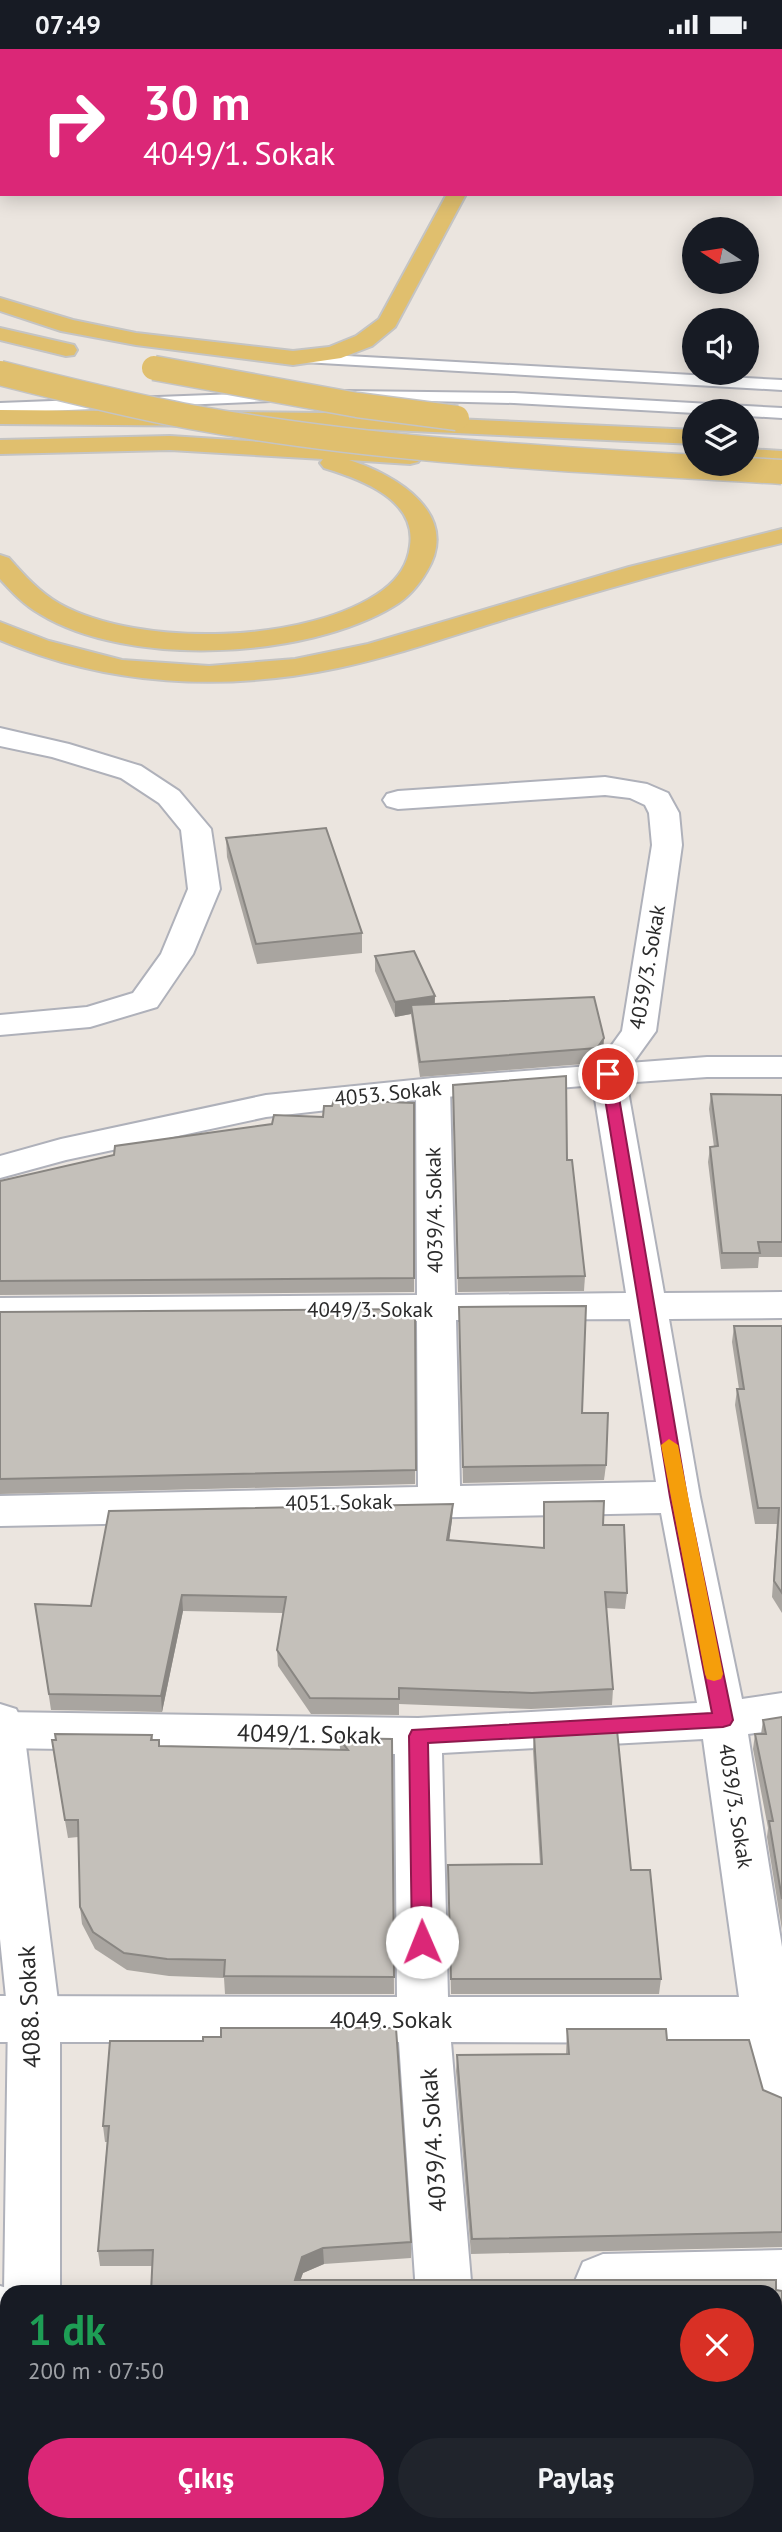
<!DOCTYPE html>
<html lang="tr">
<head>
<meta charset="utf-8">
<style>
	body { margin:0; font-family:"PT Sans",sans-serif; background:#20242c; color:#f1f3f6; height:100vh; display:flex; flex-direction:column; font-size:26px; white-space:nowrap }
	* { box-sizing:border-box; margin:0 }
	p { font-size:23px; color:#9ea1a6 }
	.icon { flex:none; width:38px; height:38px; fill:none; stroke:currentColor; stroke-width:2; stroke-linecap:round; stroke-linejoin:round }
	.map { position:relative; flex:1; overflow:hidden }
	.details { position:absolute; left:0px; top:2236px; width:782px; height:247px; display:flex; flex-direction:column; background:#171b24; border-radius:21px 21px 0 0; box-shadow:0 4px 18px #0003 }
	.details>* { flex:none }
	.top-card { position:absolute; left:0px; top:0px; width:782px; height:147px; box-shadow:0 4px 18px #0003; background:#db2777; color:#fff; overflow:hidden }
	.needle { width:46px; rotate:282deg }
	.buttons { position:absolute; left:682px; top:168px; display:grid; gap:14px }
	.buttons a { display:grid; place-items:center; width:77px; height:77px; border-radius:50%; background:#171b24; box-shadow:0 4px 18px #0003; font-size:35px }
	.pin { position:absolute; display:grid; place-items:center; width:60px; height:60px; color:#fff; margin:-30px; border:4px solid #fff; border-radius:50%; box-shadow:0 2px 7px #0007 }
	.me { position:absolute; width:77px; margin:-38px; rotate:359deg; stroke-linejoin:round; filter:drop-shadow(0 0 5px #0008) }
	.turn { display:flex; align-items:center; gap:24px; height:147px; padding:0 28px; font-size:32px }
	.turn .icon { width:91px; height:91px; stroke-width:2.5 }
	.turn b { display:block; font-size:49px; line-height:60px }
	.round { display:grid; place-items:center; flex:none; width:74px; height:74px; border-radius:37px; background:#20242c }
	.overview { display:flex; align-items:center; justify-content:space-between; height:119px; padding:0 28px }
	h1 { font-size:42px; font-weight:800; line-height:52px; color:#1e9e55 }
	.action { display:flex; gap:14px; margin-top:auto; padding:14px 28px }
	.action a { flex:1; height:80px; border-radius:42px; background:#db2777; color:#fff; font-size:28px; font-weight:800; line-height:80px; text-align:center }
	.action a+a { background:#20242c; color:#f1f3f6 }
	.status { display:flex; justify-content:space-between; align-items:center; height:49px; padding:0 35px; background:#171b24; direction:ltr }
	.status svg { height:19px; fill:currentColor }
	.map>svg:first-child { display:block }
	.lines { fill:none; stroke-linecap:round; stroke-linejoin:round }
	.service-casing { stroke:#afb1ba; stroke-width:4 }
	.minor-casing { stroke:#afb1ba; stroke-width:4 }
	.tertiary-casing { stroke:#afb1ba; stroke-width:4 }
	.primary-casing { stroke:#c4c4c4; stroke-width:4 }
	.service { fill:#fff; fill-rule:evenodd }
	.minor { fill:#fff; fill-rule:evenodd }
	.tertiary { fill:#fff; fill-rule:evenodd }
	.primary { fill:#e0bf6e; fill-rule:evenodd }
	.primary-bridge-casing { stroke:#c4c4c4; stroke-width:27; stroke-linecap:butt }
	.primary-bridge { stroke:#e0bf6e; stroke-width:24 }
	.wall { fill:#a9a5a0 }
	.shaded-wall { fill:#898682 }
	.building { fill:#c4c0ba; stroke:#898682; stroke-width:2 }
	.route { fill:#db2777; stroke:#8e194d; stroke-width:2 }
	.slow { fill:#f59e0b }
	.labels { text-anchor:middle; dominant-baseline:central; stroke-width:5; stroke-linejoin:round; paint-order:stroke }
	.street-label { font-size:21px; fill:#2b2b2b; stroke:#fff }
	.near-street-label { font-size:24px; fill:#2b2b2b; stroke:#fff }
</style>
</head>
<body>
<div class="status"><b>07:49</b><svg viewBox="0 0 49 12"><path d="M0 12V9h3v3zM5 12V6h3v6zM10 12V3h3v9zM15 12V0h3v12zM26 1h20v11H26zM47 4h2v5h-2z"/></svg></div>
<div class="map">
<svg width="782" height="2483" viewBox="0 0 782 2483">
	<rect width="100%" height="100%" fill="#ebe5df"/>
	<g class="lines">
		<g class="service-casing">
			<g id="service">
				<path d="M293,304l489,27v10l-495,-29 -2,-3 2,-3z"/>
				<path d="M346,342l168,2 268,15v10l-35,-2v-5l-52,2 -181,-10 -174,-4 -2,-3z"/>
				<path d="M287,343l6,2 2,3 -2,3 -293,13v-10z"/>
			</g>
		</g>
		<g class="minor-casing">
			<g id="minor">
				<path d="M0,679l69,16 72,22 38,25 32,38 9,60 -27,65 -36,53 -67,20 -90,8v-20l87,-8 46,-14 28,-39 27,-65 -7,-59 -22,-27 -38,-25 -69,-21 -52,-11z"/>
				<path d="M605,728l42,7 21,9 11,20 3,32 -26,186 -31,43 39,219 118,-1v26l-113,1 31,178 42,202 40,-6v36l-34,5 34,213v165l-19,-7 -7,-17 -10,-45 -295,-1 21,251h-56l-17,-251h-399v-46l397,1 -2,-243 -395,-6v-36l418,6 279,-15 -36,-190 -661,13v-30l418,-9 -1,-166 -417,3v-26l417,-3 -1,-207 5,-7 12,-3 12,3 5,7 5,207 171,-2 -35,-219 31,-43 30,-186 -3,-32 -4,-8 -15,-7 -25,-3 -207,14 -11,-3 -4,-6 4,-6 11,-3zM630,1270l26,163 -196,4 -4,-166zM703,1690l36,258h-291l-6,-244z"/>
				<path d="M782,2201v54h-7v-11h-195l-5,-12 8,-19 20,-8z"/>
				<path d="M0,2237l24,7h-17v47h-7z"/>
			</g>
		</g>
		<g class="tertiary-casing">
			<g id="tertiary">
				<path d="M707,1008h75v20h-75l-99,7 -175,14 -167,19 -200,43 -66,18v-22l61,-17 205,-44 167,-17z"/>
				<path d="M0,1655l16,5 7,13 37,295v276h-53v7l-3,-7 4,-276 -8,-78z"/>
				<path d="M7,2452v24h45v7h-52v-27z"/>
			</g>
		</g>
		<g class="primary-casing">
			<g id="primary">
				<path d="M526,0h16l-17,2z"/>
				<path d="M447,145h19l-71,133 -23,19 -31,12 -48,7 -157,-20 -75,-14 -61,-20v-13l73,22 63,13 157,18 36,-4 27,-11 23,-17z"/>
				<path d="M0,279l74,17 3,5 -3,5 -8,1 -66,-16z"/>
				<path d="M0,361l324,3 371,17v14l-371,-17 -324,-3z"/>
				<path d="M170,387l248,16 4,5 -4,5 -8,2 -61,-4c48,15 112,54 78,111 -8,14 -19,27 -33,35 -87,53 -266,62 -354,8 -16,-9 -28,-22 -40,-35v-24l9,3c15,17 31,35 51,46 79,44 250,40 323,-14 15,-11 25,-26 27,-44 7,-47 -50,-67 -86,-78l-4,-5 3,-4 -153,-9 -170,4v-14z"/>
				<path d="M747,400l35,2v14l-35,-2z"/>
				<path d="M782,480v14c-93,22 -185,48 -276,76 -56,17 -111,37 -168,49 -114,24 -231,18 -338,-28v-18l49,19 73,19 87,6 86,-7 73,-15 261,-77z"/>
			</g>
		</g>
		<use href="#service" class="service"/>
		<use href="#minor" class="minor"/>
		<use href="#tertiary" class="tertiary"/>
		<use href="#primary" class="primary"/>
		<g class="primary-bridge-casing">
			<g id="primary-bridge">
				<path d="M154,319l203,37 100,13"/>
				<path d="M0,324c63,16 127,32 191,44 194,36 394,43 591,55"/>
			</g>
		</g>
		<use href="#primary-bridge" class="primary-bridge"/>
	</g>
	<g class="wall">
		<path d="M226,789l136,95v20l-105,11 -30,-107z"/>
		<path d="M375,907l60,40v8l159,-7 9,56 -7,10 -176,14 -9,-63 -16,3 -20,-46z"/>
		<path d="M453,1036l114,75 18,116 -1,15 -126,1z"/>
		<path d="M711,1045l71,1v162h-23l-1,11 -37,1 -13,-107 2,-15h4l-5,-38z"/>
		<path d="M414,1054v189l-414,3v-114l323,-64z"/>
		<path d="M459,1258l123,106 24,52 -2,15 -141,3z"/>
		<path d="M415,1260v175l-415,10v-182z"/>
		<path d="M734,1277h48v287l-10,-16 5,-73h-22l-20,-119 2,-16h2l-7,-47z"/>
		<path d="M544,1453l59,23 24,68 -2,16 -19,-1 7,81 -1,16 -81,4 -132,-5v11l-88,-1 -33,-48 -1,-16 6,-37 -100,-2 -21,101 -111,-2 -16,-106 56,2 361,-86 -3,20 94,8z"/>
		<path d="M782,1668v213l-15,-93 1,-9 -15,-79 2,-15h6l2,-14z"/>
		<path d="M152,1686l1,5h6l1,6 180,3 -1,-11 53,1 2,255h-169l-1,-16 -55,-2 -42,-6 -32,-21 -13,-25 -2,-17 -2,-70 -10,1 -14,-81z"/>
		<path d="M534,1686l97,135 30,109 -2,15h-208l-3,-129 92,-1 -7,-113z"/>
		<path d="M567,1980l100,11 96,50 19,8v149l-311,7 -15,-183 1,-16 109,-1z"/>
		<path d="M110,1992l301,201v16l-87,6 -21,9 -3,7 482,11v178h-7v-176h-624l1,-27h-52l-2,-15 9,-109h-2l-2,-16z"/>
	</g>
	<g class="shaded-wall">
		<path d="M435,947l-1,15 -23,-6v9l-16,3v-15z"/>
		<path d="M604,989l-1,15 -7,10 1,-15z"/>
		<path d="M453,1455l-1,16 -5,36v-16z"/>
		<path d="M182,1546l1,16 -21,101 -1,-16z"/>
		<path d="M323,2199l1,16 -21,9 -7,20 -1,-13 7,-23z"/>
	</g>
	<g class="building">
		<path d="M326,779l36,105 -106,11 -30,-106z"/>
		<path d="M414,902l21,45 -40,6 -20,-46z"/>
		<path d="M594,948l10,41 -7,10 -177,14 -9,-57z"/>
		<path d="M566,1027l1,84h5l13,116 -127,2 -5,-193z"/>
		<path d="M711,1045l71,1v147h-24l2,11h-38l-12,-106 8,-1z"/>
		<path d="M334,1051l80,3v175l-414,3v-100l114,-26 1,-9 157,-22 2,-9 49,2 1,-11h8z"/>
		<path d="M586,1257l-4,107h26l-2,52 -143,2 -4,-160z"/>
		<path d="M415,1260l1,161 -416,9v-167z"/>
		<path d="M734,1277h48v267l-8,-12 5,-73h-21l-21,-119h7z"/>
		<path d="M604,1452l-1,24h21l3,68 -22,-1 8,97 -81,4 -133,-5v11l-89,-1 -33,-48 9,-53 -104,-2 -21,101 -112,-2 -14,-90 56,2 18,-95 344,-7 -6,36 97,8v-46z"/>
		<path d="M782,1668v182l-13,-78h4l-18,-87h11l-3,-14z"/>
		<path d="M617,1681l14,140h19l11,109h-210l-3,-114 94,-1 -8,-129z"/>
		<path d="M55,1685l97,1 -1,5h8v6l189,4 -9,-12 53,1 2,238 -170,-1 1,-16 -58,-1 -43,-6 -31,-21 -13,-25 -2,-87h-13l-13,-80h4z"/>
		<path d="M221,1979h175l15,214 -88,6 -21,9 -7,23h481v10l6,1v163h-7v-161h-624l2,-43 -55,1 11,-125h-6l7,-85h93v-4h18z"/>
		<path d="M567,1980h99l1,11h82l14,50 19,8v134l-310,7 -15,-184 112,-1z"/>
		<path d="M91,2476h668l1,7h-669z"/>
	</g>
	<path class="route" d="M608,1021l7,4 72,423 46,223 -3,5 -7,2 -295,16 4,199 -3,6 -7,3 -7,-3 -3,-6 -3,-206 3,-6 300,-17 -42,-216 -69,-423z"/>
	<path class="slow" d="M669,1390l9,6 45,229 -2,5 -7,2 -7,-2 -2,-5 -44,-229z"/>
	<g class="labels">
		<g class="street-label">
			<text transform="translate(647 918) rotate(-80)">4039/3. Sokak</text>
			<text transform="translate(388 1044) rotate(-6)">4053. Sokak</text>
			<text transform="translate(434 1161) rotate(-91)">4039/4. Sokak</text>
			<text x="370" y="1260">4049/3. Sokak</text>
			<text transform="translate(339 1453) rotate(-1)">4051. Sokak</text>
			<text transform="translate(736 1757) rotate(81)">4039/3. Sokak</text>
		</g>
		<g class="near-street-label">
			<text transform="translate(309 1685) rotate(1)">4049/1. Sokak</text>
			<text transform="translate(29 1958) rotate(-93)">4088. Sokak</text>
			<text x="391" y="1970">4049. Sokak</text>
			<text transform="translate(433 2091) rotate(-94)">4039/4. Sokak</text>
		</g>
	</g>
</svg>
<div class="buttons">
<a><svg class="needle" viewBox="-14 -14 28 28"><path d="M0-13l5 13h-10z" fill="#e53935"/><path d="M0 13l5-13h-10z" fill="#9ea1a6"/></svg></a>
<a><svg class="icon" aria-label="sound" viewBox="0 0 24 24"><path d="M4 9h4l5-4v14l-5-4H4zM17 9q2 3 0 6"/></svg></a>
<a><svg class="icon" aria-label="layers" viewBox="0 0 24 24"><path d="M12 4l9 5-9 5-9-5zM3 14l9 5 9-5"/></svg></a>
</div>
<div class="pin" style="left:608px;top:1025px;background:#d93025"><svg class="icon" aria-label="arrive" viewBox="0 0 24 24"><path d="M6 21V4h12l-3 4 3 4H6"/></svg></div>
<svg class="me" style="left:422px;top:1893px" viewBox="-20 -20 40 40"><circle r="19" fill="#fff"/><path d="M0-13L10 11 0 6-10 11z" fill="#db2777"/></svg>
<div class="top-card">
<div class="turn"><svg class="icon" aria-label="right" viewBox="0 0 24 24"><path d="M7 20v-9h11M14 6l5 5-5 5"/></svg><div><b>30 m</b>4049/1. Sokak</div></div>
</div>
<section class="details">
<div class="overview"><div><h1>1 dk</h1><p>200 m · 07:50</p></div><a class="round" style="background:#d93025;color:#fff"><svg class="icon" aria-label="close" viewBox="0 0 24 24"><path d="M6 6l12 12M18 6L6 18"/></svg></a></div>
<div class="action"><a>Çıkış</a><a>Paylaş</a></div>
</section>
</div>
</body>
</html>
